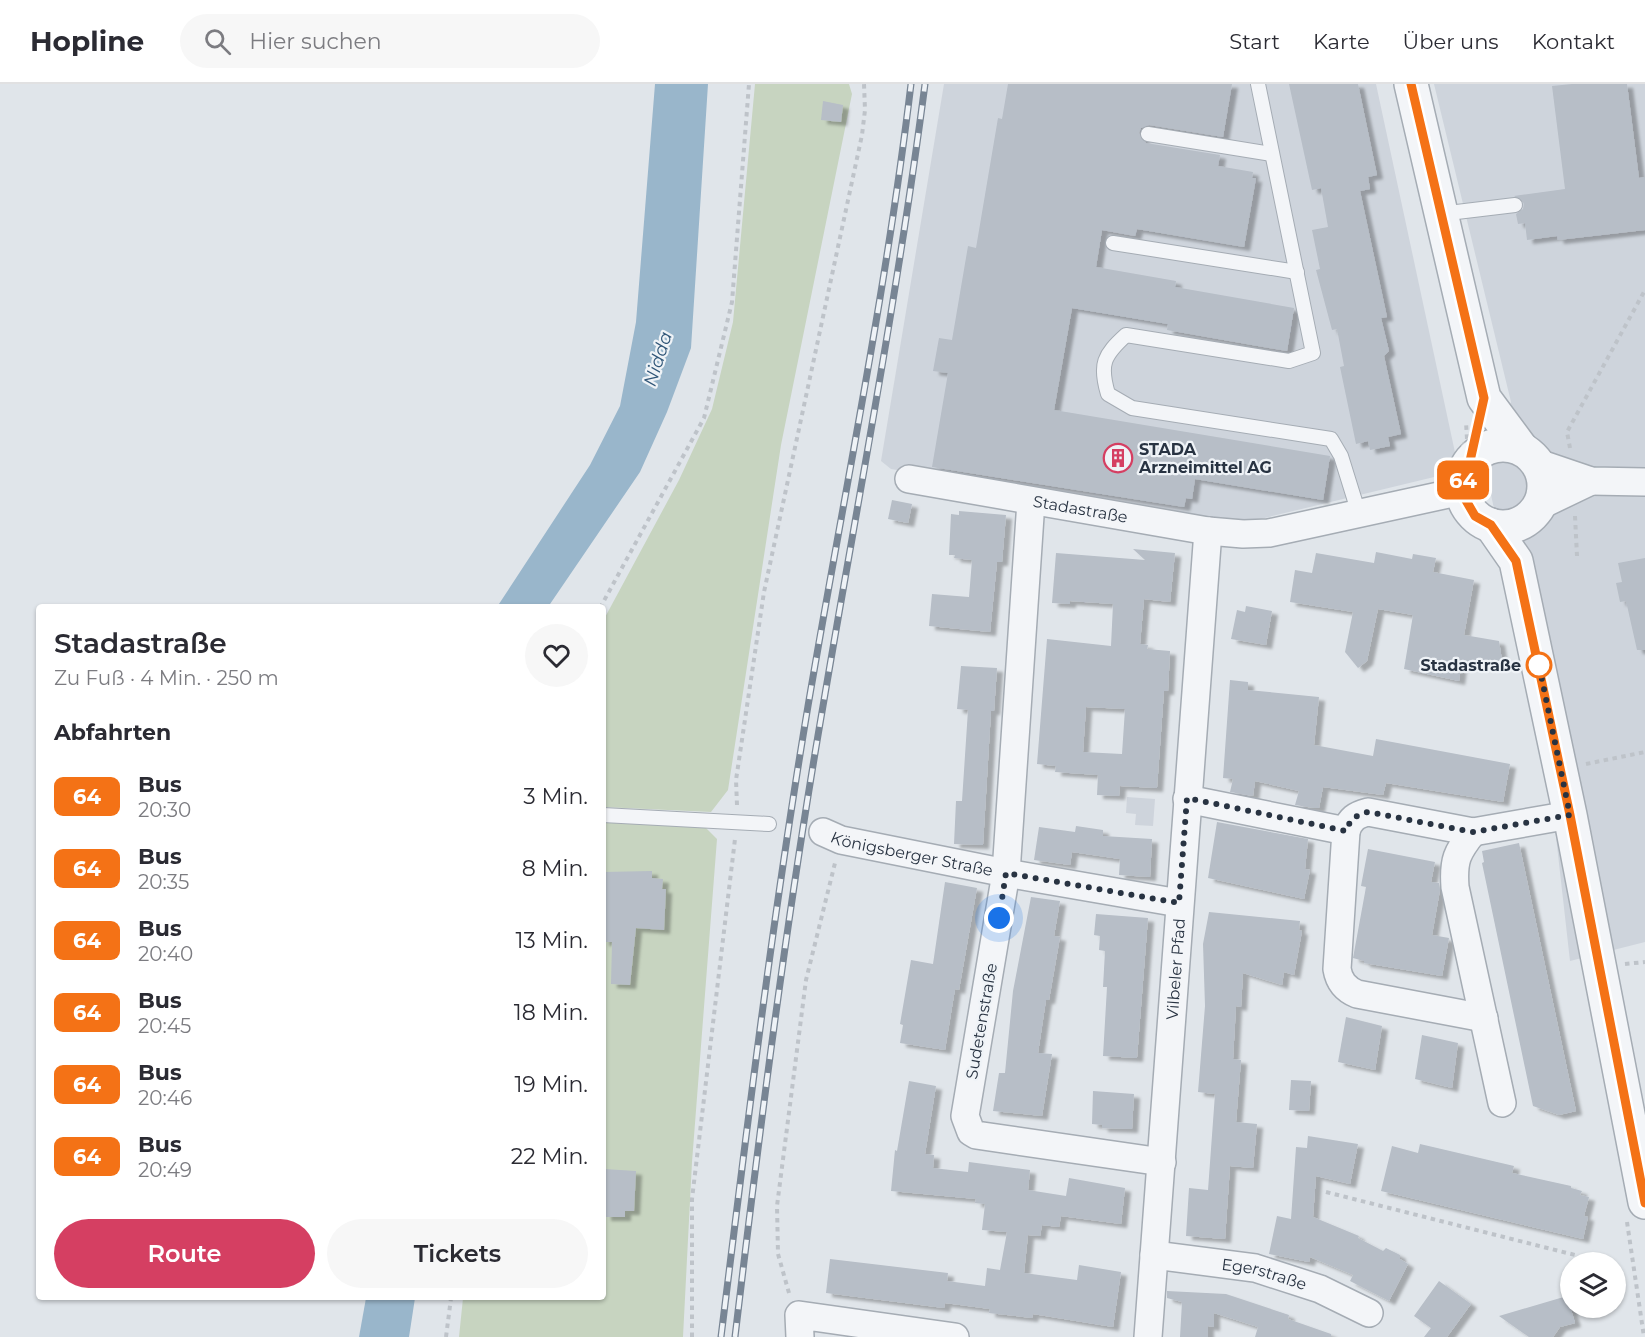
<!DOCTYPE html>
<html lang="de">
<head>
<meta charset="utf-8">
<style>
  body { margin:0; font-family:Montserrat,sans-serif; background:#f7f7f7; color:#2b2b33; height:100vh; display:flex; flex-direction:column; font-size:22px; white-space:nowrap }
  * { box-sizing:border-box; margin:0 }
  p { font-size:20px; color:#7c7c81 }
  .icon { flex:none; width:33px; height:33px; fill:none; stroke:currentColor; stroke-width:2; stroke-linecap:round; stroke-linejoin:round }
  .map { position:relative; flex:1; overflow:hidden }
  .side { position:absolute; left:36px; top:520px; width:570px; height:696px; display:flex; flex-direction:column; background:#fff; border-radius:6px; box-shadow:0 2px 4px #0004 }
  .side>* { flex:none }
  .badge { padding:0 12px; border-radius:9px; font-size:21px; line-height:39px }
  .controls { position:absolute; left:1560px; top:1168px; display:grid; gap:12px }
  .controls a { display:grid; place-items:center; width:66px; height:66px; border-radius:50%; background:#fff; box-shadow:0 2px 4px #0004; font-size:30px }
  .you { position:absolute; width:30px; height:30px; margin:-15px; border:4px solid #fff; border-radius:50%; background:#1a73e8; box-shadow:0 0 0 9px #1a73e833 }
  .map>.badge { position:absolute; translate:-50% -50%; box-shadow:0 0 0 3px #fff }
  h2 { padding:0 18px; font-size:22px; line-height:54px }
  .round { display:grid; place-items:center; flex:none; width:63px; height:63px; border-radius:32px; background:#f7f7f7 }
  .summary { display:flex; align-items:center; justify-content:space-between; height:102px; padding:0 18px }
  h1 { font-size:28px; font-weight:600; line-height:45px }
  .primary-button { display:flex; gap:12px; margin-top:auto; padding:12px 18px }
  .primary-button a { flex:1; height:69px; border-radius:36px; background:#d53f62; color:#fff; font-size:24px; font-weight:600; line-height:69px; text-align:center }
  .primary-button a+a { background:#f7f7f7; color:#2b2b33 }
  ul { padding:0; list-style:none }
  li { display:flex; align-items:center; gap:18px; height:72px; padding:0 18px }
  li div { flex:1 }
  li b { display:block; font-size:22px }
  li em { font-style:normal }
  li .badge { min-width:66px; font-weight:700; text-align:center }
  header { display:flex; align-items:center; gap:36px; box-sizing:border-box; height:84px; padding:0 30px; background:#fff; border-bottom:2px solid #e1e1e2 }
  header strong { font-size:28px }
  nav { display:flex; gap:33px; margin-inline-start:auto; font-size:21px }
  .search { width:420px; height:54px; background:#f7f7f7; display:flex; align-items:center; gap:15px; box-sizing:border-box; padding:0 21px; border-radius:33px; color:#7c7c81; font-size:22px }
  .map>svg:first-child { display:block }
  .built { fill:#ced4dc }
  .green { fill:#c7d4c0 }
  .water { fill:#99b6cb }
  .building { fill:#b7bec7; fill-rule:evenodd; filter:url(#shadow) }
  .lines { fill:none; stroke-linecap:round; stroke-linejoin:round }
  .service-casing { stroke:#a5acb4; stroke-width:16 }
  .minor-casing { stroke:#a5acb4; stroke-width:30 }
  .tertiary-casing { stroke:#a5acb4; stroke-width:36 }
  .path { stroke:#bec3c9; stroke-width:4; stroke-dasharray:4.5 4.5; stroke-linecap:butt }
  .service { stroke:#f3f5f8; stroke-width:14 }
  .minor { stroke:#f3f5f8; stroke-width:27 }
  .tertiary { stroke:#f3f5f8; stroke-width:33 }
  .rail-casing { stroke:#788594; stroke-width:7 }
  .rail { stroke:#eff3f7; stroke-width:4.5; stroke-dasharray:14; stroke-linecap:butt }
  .line-casing { stroke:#fff; stroke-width:14 }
  .line { stroke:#f47216; stroke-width:9 }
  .walk { stroke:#283342; stroke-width:6; stroke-dasharray:0 10.8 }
  .stop-dot { fill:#fff; stroke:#f47216; stroke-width:3 }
  .labels { text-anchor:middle; stroke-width:4.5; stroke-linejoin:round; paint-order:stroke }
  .poi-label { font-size:16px; font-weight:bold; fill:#283342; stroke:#eff3f7; text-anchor:start }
  .street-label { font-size:16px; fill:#283342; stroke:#eff3f7 }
  .stop-label { font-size:16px; font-weight:bold; fill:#283342; stroke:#eff3f7; text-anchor:end }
  .water-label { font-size:18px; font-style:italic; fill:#305678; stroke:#eff3f7 }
</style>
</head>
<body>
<header>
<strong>Hopline</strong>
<div class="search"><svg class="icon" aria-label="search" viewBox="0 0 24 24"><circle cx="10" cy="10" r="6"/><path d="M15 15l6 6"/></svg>Hier suchen</div>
<nav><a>Start</a><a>Karte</a><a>Über uns</a><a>Kontakt</a></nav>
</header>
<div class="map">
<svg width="1645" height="1253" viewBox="0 0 1645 1253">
  <defs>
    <filter id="shadow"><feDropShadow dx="6" dy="4" stdDeviation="1.5" flood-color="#0004"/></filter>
  </defs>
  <rect width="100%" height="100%" fill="#e0e5ea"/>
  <g class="built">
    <polygon points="944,0 1376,0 1459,387 1256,436 1175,432 891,385 881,377"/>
    <polygon points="1434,0 1645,0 1645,858 1570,877 1548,682 1485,382 1511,318"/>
    <polygon points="1127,713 1155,715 1153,742 1135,741 1136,730 1126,729"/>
  </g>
  <g class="green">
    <polygon points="755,0 849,0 852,10 781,361 728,706 711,728 603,723 603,537 679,396 712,325 733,238"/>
    <polygon points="603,737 705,743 717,755 692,1078 683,1253 459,1253 463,1214 603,1214"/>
  </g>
  <g class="water">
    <polygon points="655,0 708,0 691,264 667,328 640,388 548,523 497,523 590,381 620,322 636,238"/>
    <polygon points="366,1214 415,1214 409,1253 359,1253"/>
  </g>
  <g class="building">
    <polygon points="1008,0 1232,0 1223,53 1149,41 1141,44 1139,49 1146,59 1220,71 1218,82 1253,88 1252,94 1256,94 1244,163 1137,145 1135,152 1102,146 1096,183 1176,197 1175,203 1294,224 1287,267 1167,246 1168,240 1072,224 1054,326 1330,372 1323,416 1195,395 1192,415 1186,414 1184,423 932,383 948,289 933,287 939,254 952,256 968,162 976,164 998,34 1002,35"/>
    <polygon points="1289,0 1358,0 1377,91 1368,93 1370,105 1360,107 1387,233 1381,234 1389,267 1384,272 1401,350 1388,353 1390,362 1370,366 1368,357 1356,360 1340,283 1344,282 1337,245 1332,246 1316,186 1320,185 1312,146 1328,143 1321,104 1312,106"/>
    <polygon points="1572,0 1627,0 1639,94 1645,93 1645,146 1558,156 1557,152 1527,156 1525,139 1518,140 1516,130 1523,125 1524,119 1514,112 1565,105 1552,2"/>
    <polygon points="823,17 843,21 841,38 821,36"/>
    <polygon points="892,416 912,420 908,439 888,435"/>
    <polygon points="959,427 1006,431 1002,478 997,478 990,548 929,542 932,510 969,513 972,476 954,474 955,471 949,471 951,430 959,431"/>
    <path d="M1133,465L1175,469L1170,518L1144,515L1140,560L1148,561L1147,565L1170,567L1168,607H1164L1157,704L1120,702L1119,712L1097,711L1098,691L1055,688L1056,682L1037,680L1047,555L1111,562L1113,520L1070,517V520L1052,519L1056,469L1145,476ZM1086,623L1125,625L1122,670L1083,668Z"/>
    <polygon points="1376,468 1412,475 1413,470 1436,474 1433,488 1474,496 1464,551 1499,557 1503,583 1462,576 1459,597 1404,585 1413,531 1378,525 1367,577 1358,584 1345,568 1353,528 1290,518 1295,486 1312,489 1316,469 1374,479"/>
    <polygon points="1645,474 1645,566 1637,566 1626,517 1620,518 1616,499 1622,498 1618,479"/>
    <polygon points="1246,522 1272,527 1266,561 1231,555 1237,526 1245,528"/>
    <polygon points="961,582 997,584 994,627 991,627 983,761 954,760 956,717 962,717 968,626 957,625"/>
    <polygon points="1230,596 1248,598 1248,606 1319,613 1314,661 1373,672 1376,655 1510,680 1503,718 1386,699 1383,711 1323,703 1319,724 1314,724 1295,721 1299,707 1255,697 1253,712 1230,708 1233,695 1223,694"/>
    <polygon points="1217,738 1308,755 1305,785 1310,786 1304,815 1208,794"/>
    <polygon points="1076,742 1103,746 1103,752 1152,755 1150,793 1119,791 1120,775 1072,768 1070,781 1034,776 1039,743 1075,748"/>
    <polygon points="1519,759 1576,1027 1559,1031 1533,1022 1482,779 1484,778 1482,767"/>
    <polygon points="1368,765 1435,778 1431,798 1439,799 1440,806 1432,851 1449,854 1442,892 1364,879 1364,877 1353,874 1366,803 1361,802"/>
    <polygon points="652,787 652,794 663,795 662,805 666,805 664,846 636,844 630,901 611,900 612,858 603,858 603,788"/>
    <polygon points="945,798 977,804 959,906 955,905 945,966 900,959 903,941 900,940 911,876 933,880"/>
    <polygon points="1031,813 1060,817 1054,852 1060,853 1049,916 1046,916 1038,969 1052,970 1042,1032 993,1027 999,989 1005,989 1013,907"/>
    <polygon points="1209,828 1300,837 1299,846 1302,847 1294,891 1284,888 1282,901 1243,889 1241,923 1236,922 1233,975 1241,976 1236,1038 1257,1040 1253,1084 1230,1082 1225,1155 1186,1152 1189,1104 1208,1106 1215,1010 1198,1008 1205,922 1203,860"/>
    <polygon points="1096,830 1148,834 1137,974 1103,972 1107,903 1103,903 1105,867 1099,866 1100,852 1094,851"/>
    <polygon points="1346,933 1382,942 1375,986 1338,978"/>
    <polygon points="1422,951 1458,959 1452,1004 1415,995"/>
    <polygon points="1291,996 1311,997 1309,1027 1289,1026"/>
    <polygon points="909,997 936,1002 925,1070 934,1071 933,1084 968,1088 969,1078 1030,1086 1028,1106 1066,1112 1069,1094 1125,1104 1121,1140 1061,1132 1059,1143 1042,1141 1040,1152 1028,1151 1024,1189 1077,1196 1079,1181 1121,1188 1113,1243 1033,1230 1032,1234 989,1229 990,1225 945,1219 944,1224 826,1209 830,1175 948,1189 947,1197 985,1202 987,1184 1000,1186 1007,1148 982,1146 985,1120 975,1119 976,1115 891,1107 895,1066 897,1067"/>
    <polygon points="1093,1007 1134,1010 1132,1045 1102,1044 1102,1041 1092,1040"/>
    <polygon points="1308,1052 1358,1060 1350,1100 1316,1092 1313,1133 1359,1152 1358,1154 1383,1167 1386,1164 1400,1171 1400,1175 1408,1180 1389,1217 1350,1197 1353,1191 1310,1173 1309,1178 1269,1170 1277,1132 1291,1135 1296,1063 1307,1064"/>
    <polygon points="1420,1060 1514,1082 1512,1089 1571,1102 1571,1104 1582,1107 1580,1111 1589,1113 1584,1132 1588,1133 1583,1155 1381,1107 1392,1062 1418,1069"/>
    <polygon points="604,1085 636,1087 634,1127 625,1127 625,1133 605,1133"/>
    <polygon points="1439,1197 1471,1220 1447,1253 1424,1253 1431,1244 1414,1232"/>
    <polygon points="1167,1207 1226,1210 1289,1231 1288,1235 1331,1250 1331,1253 1255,1253 1258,1243 1214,1229 1214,1243 1208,1242 1208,1253 1180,1253 1182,1218 1167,1214"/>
    <polygon points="1567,1212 1575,1239 1560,1243 1553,1253 1529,1253 1499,1232"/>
  </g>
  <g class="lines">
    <g class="service-casing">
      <g id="service">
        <path d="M1258,0L1313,269L1289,277L1126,251C1104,271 1099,280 1108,310L1132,324L1331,355L1341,372L1359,430"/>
        <polyline points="1148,50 1272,70"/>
        <polyline points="1440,130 1515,121"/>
        <polyline points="1113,159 1297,188"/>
        <polyline points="603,731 769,740"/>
      </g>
    </g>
    <g class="minor-casing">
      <g id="minor">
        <polyline points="1538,379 1591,397 1645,398"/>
        <path id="s1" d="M909,395L1208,447L1243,450L1269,449L1462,407"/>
        <polyline points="1031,417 1006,789 965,1032 971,1048 976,1051 1162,1078"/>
        <polyline points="1539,422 1591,397"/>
        <path d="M1187,715L1346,747C1350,735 1356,731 1368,728L1473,748L1570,731"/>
        <path d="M1346,747L1337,885C1339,897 1345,905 1357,910L1484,934"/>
        <path id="s2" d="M823,748L841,756L1006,789L1179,819"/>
        <path d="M1473,748C1457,768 1453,776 1455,803L1502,1019"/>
        <path id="s3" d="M1154,1171L1255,1184L1320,1205L1369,1229"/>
        <polyline points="800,1253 799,1231 955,1253"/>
        <path id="s4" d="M1148,1253L1208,447"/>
      </g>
    </g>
    <g class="tertiary-casing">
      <g id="tertiary">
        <polyline points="1411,0 1484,314 1521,364"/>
        <circle cx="1503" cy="402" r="41"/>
        <polyline points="1491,441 1516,477 1570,731 1645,1118"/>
      </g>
    </g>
    <g class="path">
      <polyline points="1570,364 1567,348 1645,206"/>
      <polyline points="1449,386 1467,355 1466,338"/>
      <polyline points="1575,432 1577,472"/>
      <polyline points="600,524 704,334 732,218 749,0"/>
      <polyline points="1586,680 1645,668"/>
      <polyline points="737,721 736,696 764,508 862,51 865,26 864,0"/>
      <polyline points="1625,880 1645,878"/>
      <polyline points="1326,1108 1575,1171"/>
      <polyline points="1627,1138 1644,1253"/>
      <polyline points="789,1209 778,1170 777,1122 806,896 835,779"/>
      <polyline points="446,1253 451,1214"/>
      <polyline points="692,1253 692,1115 735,755"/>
    </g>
    <use href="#service" class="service"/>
    <use href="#minor" class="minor"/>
    <use href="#tertiary" class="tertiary"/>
    <g class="rail-casing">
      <g id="rail">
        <path d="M721,1253C747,1042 773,831 808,622C843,415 886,209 911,0"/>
        <path d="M735,1253C760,1042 787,831 823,622C858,415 898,209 925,0"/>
      </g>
    </g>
    <use href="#rail" class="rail"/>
  </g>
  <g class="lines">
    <g class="line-casing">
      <polyline id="line" points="1411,0 1484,314 1470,377 1462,398 1464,413 1475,432 1491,441 1516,477 1570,731 1645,1119"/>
    </g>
    <use href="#line" class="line"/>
    <path class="walk" d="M999,834L1006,789L1179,819L1187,714L1346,747C1350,735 1356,731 1368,728L1473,748L1570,731L1539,581"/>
  </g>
  <defs>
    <g id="building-ring" transform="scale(1.5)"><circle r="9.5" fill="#eff3f7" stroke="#d53f62" stroke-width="1.5"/><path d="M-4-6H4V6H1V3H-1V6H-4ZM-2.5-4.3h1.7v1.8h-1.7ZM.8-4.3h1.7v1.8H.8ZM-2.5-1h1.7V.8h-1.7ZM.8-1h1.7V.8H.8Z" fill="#d53f62"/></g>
  </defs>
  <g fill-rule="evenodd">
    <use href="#building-ring" x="1118" y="374"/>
  </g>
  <circle class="stop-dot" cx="1539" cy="581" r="12"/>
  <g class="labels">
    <g class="poi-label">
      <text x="1139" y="371">STADA<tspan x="1139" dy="18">Arzneimittel AG</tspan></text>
    </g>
    <g class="street-label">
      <text dy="6" stroke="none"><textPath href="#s1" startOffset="174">Stadastraße</textPath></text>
      <text dy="6" stroke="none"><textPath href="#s2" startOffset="92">Königsberger Straße</textPath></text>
      <text dy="6" stroke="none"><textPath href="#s4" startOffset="369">Vilbeler Pfad</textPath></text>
      <text transform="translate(981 937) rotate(-80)" y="6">Sudetenstraße</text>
      <text dy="6" stroke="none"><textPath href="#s3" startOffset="112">Egerstraße</textPath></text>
    </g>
    <g class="stop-label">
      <text x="1521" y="587">Stadastraße</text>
    </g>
    <g class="water-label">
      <text transform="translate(658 275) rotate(-72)" y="6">Nidda</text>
    </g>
  </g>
</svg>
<div class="controls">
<a><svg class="icon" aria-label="layers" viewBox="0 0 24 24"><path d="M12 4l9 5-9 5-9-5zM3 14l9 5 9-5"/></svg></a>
</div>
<div class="you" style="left:999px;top:834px"></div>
<b class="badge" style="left:1463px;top:396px;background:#f47216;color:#fff">64</b>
<section class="side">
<div class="summary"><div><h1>Stadastraße</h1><p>Zu Fuß · 4 Min. · 250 m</p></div><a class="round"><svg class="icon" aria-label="heart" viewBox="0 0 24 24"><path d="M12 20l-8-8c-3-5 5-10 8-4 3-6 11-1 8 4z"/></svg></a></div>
<h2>Abfahrten</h2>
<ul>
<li><span class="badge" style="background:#f47216;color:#fff">64</span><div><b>Bus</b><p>20:30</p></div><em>3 Min.</em></li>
<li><span class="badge" style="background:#f47216;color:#fff">64</span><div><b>Bus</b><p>20:35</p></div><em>8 Min.</em></li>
<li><span class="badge" style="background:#f47216;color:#fff">64</span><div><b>Bus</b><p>20:40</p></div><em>13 Min.</em></li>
<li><span class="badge" style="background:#f47216;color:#fff">64</span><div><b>Bus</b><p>20:45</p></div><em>18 Min.</em></li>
<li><span class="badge" style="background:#f47216;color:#fff">64</span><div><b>Bus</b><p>20:46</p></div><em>19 Min.</em></li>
<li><span class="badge" style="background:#f47216;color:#fff">64</span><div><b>Bus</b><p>20:49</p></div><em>22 Min.</em></li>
</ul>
<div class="primary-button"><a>Route</a><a>Tickets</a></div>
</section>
</div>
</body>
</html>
